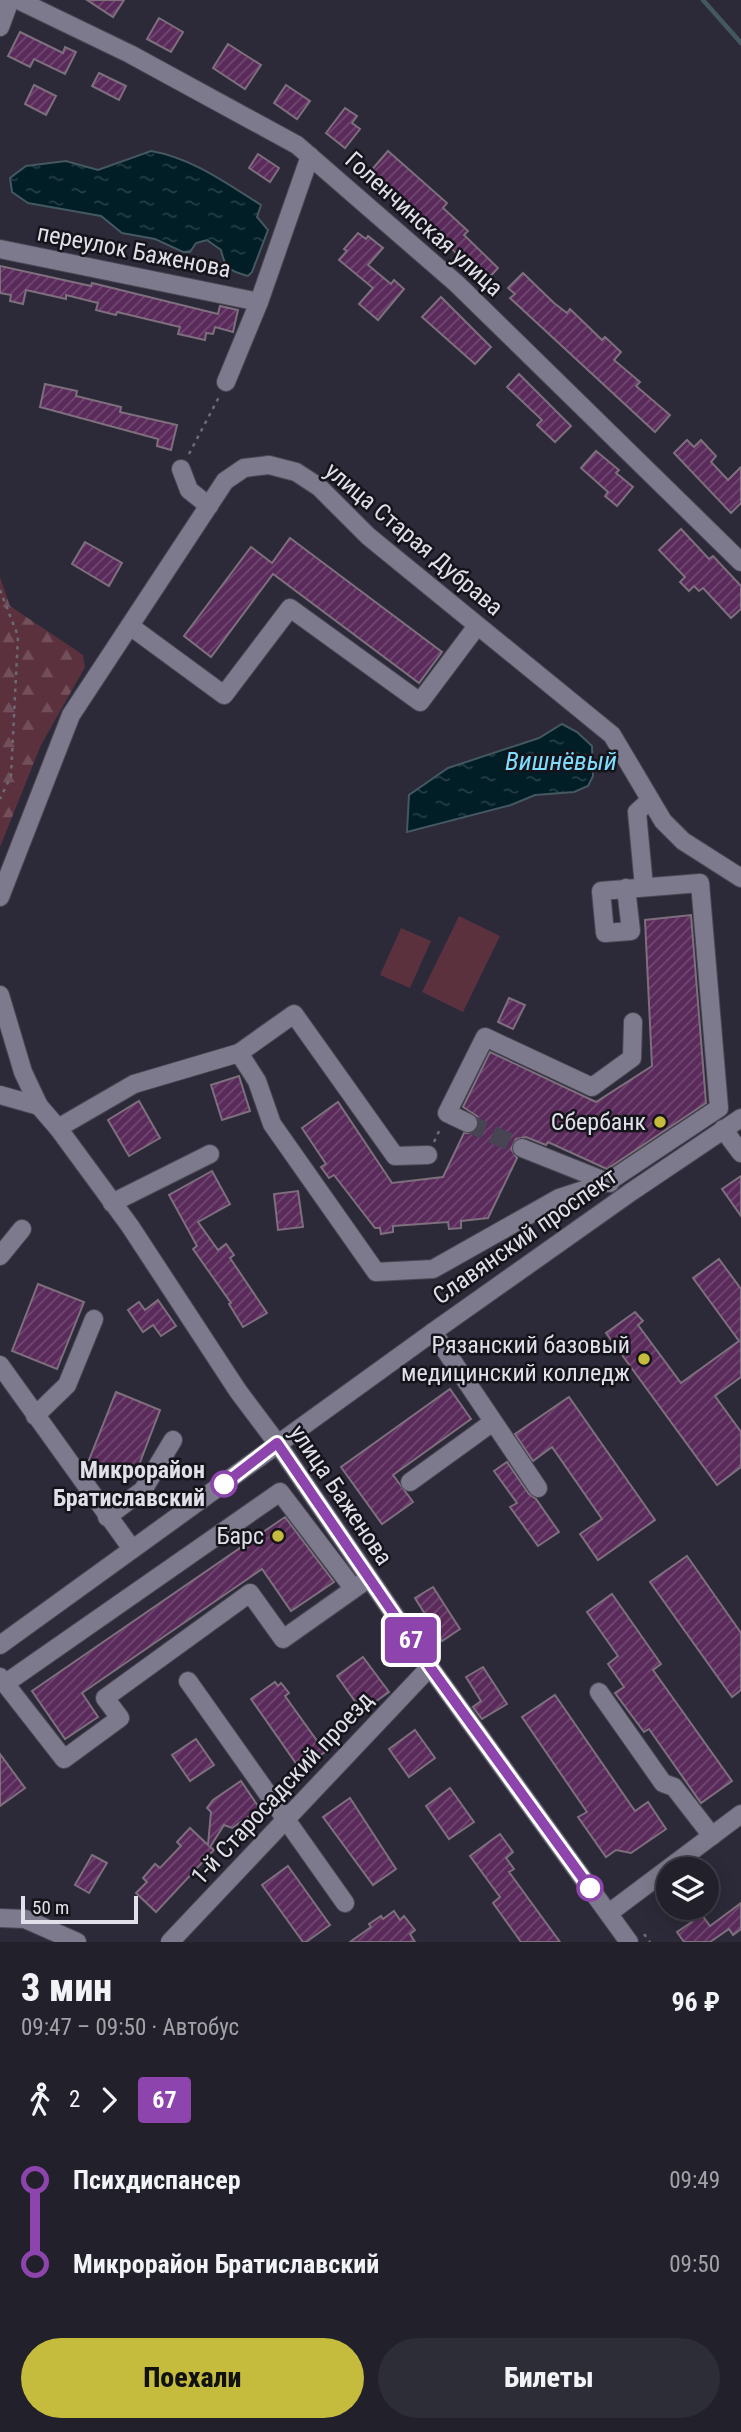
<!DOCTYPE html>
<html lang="ru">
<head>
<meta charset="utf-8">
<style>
  body { margin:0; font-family:"Roboto Condensed",sans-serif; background:#2d2d37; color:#f1f3f6; height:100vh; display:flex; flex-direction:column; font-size:26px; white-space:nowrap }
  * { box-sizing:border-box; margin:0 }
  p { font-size:23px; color:#a2a3a9 }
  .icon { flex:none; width:38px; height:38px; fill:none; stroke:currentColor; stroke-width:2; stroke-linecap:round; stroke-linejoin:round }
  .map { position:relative; height:1942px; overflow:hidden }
  .sheet { display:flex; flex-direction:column; background:#21202b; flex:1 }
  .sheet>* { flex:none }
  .badge { padding:0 14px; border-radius:5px; font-size:24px; line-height:46px }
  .fabs { position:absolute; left:656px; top:1857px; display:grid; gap:14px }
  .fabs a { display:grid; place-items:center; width:63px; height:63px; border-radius:50%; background:#21202b; box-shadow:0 4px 18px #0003,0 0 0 2px #3e3e47; font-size:35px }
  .scale { position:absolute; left:21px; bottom:18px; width:117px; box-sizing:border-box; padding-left:7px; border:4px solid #e1e0ea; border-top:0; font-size:19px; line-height:24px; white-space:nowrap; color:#e1e0ea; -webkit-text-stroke:5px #15141b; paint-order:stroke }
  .map>.badge { position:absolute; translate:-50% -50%; box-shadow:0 0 0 4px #fff }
  .legs { display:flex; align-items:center; gap:10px; height:77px; padding:0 21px; font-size:23px }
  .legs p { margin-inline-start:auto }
  .headline { display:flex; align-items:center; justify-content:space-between; height:119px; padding:0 21px }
  h1 { font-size:38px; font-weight:800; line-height:52px }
  .primary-button { display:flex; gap:14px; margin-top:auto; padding:14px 21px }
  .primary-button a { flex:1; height:80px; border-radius:42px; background:#c5bc3d; color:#111; font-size:28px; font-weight:800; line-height:80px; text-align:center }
  .primary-button a+a { background:#2d2d37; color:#f1f3f6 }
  ul { padding:0 21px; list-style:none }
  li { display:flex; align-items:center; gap:24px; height:84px; font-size:26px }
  li i { display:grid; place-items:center; width:10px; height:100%; margin:0 9px; background:currentColor }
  li i::after { content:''; width:18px; height:18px; margin:-9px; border:5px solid; border-radius:50%; background:#21202b }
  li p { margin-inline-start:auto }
  li:first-child i { background:linear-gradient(#0000 50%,currentColor 0) }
  li:last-child i { background:linear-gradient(currentColor 50%,#0000 0) }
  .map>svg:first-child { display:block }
  .green { fill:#5c313e }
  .forest { fill:url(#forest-firs) }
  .water { fill:url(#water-ripples); stroke:#445861; stroke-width:2 }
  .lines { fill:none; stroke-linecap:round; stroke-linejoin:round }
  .stream { stroke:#445861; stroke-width:4.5 }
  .building { fill:url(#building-hatch); stroke:#7e6f7d; stroke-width:2 }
  .minor-tunnel { stroke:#474554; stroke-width:18; stroke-dasharray:18 9; stroke-linecap:butt }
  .minor-casing { stroke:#4a4855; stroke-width:20 }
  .path { stroke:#6c6a77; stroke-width:2.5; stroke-dasharray:3.5 5; stroke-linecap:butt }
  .minor { stroke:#7c7a8c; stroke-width:18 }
  .line-1-casing { stroke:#fff; stroke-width:16 }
  .line-1 { stroke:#8e44ad; stroke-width:10 }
  .poi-dot { fill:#c5bc3d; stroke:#15141b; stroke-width:2.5 }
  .stop-1-dot { fill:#fff; stroke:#8e44ad; stroke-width:3.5 }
  .labels { text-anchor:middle; stroke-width:5; stroke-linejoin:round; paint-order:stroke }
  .street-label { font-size:24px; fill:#e1e0ea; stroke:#15141b }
  .poi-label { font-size:24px; fill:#e1e0ea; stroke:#15141b; text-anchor:end }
  .stop-label { font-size:24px; font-weight:bold; fill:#e1e0ea; stroke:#15141b; text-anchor:end }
  .water-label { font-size:26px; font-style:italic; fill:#7eddfe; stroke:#15141b }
</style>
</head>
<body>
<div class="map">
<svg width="741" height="1942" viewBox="0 0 741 1942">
  <defs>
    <pattern id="forest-firs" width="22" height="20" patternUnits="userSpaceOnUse" patternTransform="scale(1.75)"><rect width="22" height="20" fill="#5c313e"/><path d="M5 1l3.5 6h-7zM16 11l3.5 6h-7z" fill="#734f5a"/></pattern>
    <pattern id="water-ripples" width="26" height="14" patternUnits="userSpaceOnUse" patternTransform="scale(1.75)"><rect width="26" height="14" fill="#011d26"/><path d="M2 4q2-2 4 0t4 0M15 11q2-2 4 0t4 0" fill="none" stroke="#263e46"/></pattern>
    <pattern id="building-hatch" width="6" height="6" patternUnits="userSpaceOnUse" patternTransform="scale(1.75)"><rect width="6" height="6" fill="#592a5a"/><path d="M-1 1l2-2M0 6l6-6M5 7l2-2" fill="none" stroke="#714972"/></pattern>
  </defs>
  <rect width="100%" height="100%" fill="#2c2a39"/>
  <g class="green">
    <polygon points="459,916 500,936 463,1012 422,992"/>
    <polygon points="401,928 431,941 410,988 380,975"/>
  </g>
  <polygon class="forest" points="0,577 10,606 83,655 85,667 41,745 0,847"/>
  <g class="water">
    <path d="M151,151C192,158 226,183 261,205L257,217L268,230L252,272L248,276C230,271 225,269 221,250L207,240L196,243L190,252H183L155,239L122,233L101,216L28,203L12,192L10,178L26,166L66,161L98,170Z"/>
    <polygon points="562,724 577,732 592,746 593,776 588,786 574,792 535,795 511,805 407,832 409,795 448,768 539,738"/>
  </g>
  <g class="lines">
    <polyline class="stream" points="703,0 741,43"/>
  </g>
  <g class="building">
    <polygon points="87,0 124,0 113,17"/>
    <polygon points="159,18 183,32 171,52 147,39"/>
    <polygon points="20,32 63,53 65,47 76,52 65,74 34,59 30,67 8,56"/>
    <polygon points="228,44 261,65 245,89 213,68"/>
    <polygon points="99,73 126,86 119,100 92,86"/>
    <polygon points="34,85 56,96 46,115 25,104"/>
    <polygon points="286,85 310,101 297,119 274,103"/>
    <polygon points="345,108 357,116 352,123 360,129 345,148 326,133"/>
    <polygon points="388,151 447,203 443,208 468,231 464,235 498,268 485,282 434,231 436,229 369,173"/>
    <polygon points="258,154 279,168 270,182 249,168"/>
    <polygon points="358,233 366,239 368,236 383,248 368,265 391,284 394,280 404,289 378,320 359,304 373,288 339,260 347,251 344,249"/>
    <polygon points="0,266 91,286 92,283 218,314 220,306 238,310 233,332 215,327 213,334 206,333 205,340 178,334 180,327 117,312 116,315 96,310 98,303 66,295 66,299 26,290 23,304 10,301 11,295 0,293"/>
    <polygon points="523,273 554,303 567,313 570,309 602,340 605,337 621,352 614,360 640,382 636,386 670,415 655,432 510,298 515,294 508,288"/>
    <polygon points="441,297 491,347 475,364 422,317"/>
    <polygon points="519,374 571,426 555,442 537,425 542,420 507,387"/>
    <polygon points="45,384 77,391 76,396 121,407 120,412 177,425 171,450 157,446 158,439 40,407"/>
    <polygon points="687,440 694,447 701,440 716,456 711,462 728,480 741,467 741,503 731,513 674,453"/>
    <polygon points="596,451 619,470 616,473 633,487 617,506 605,496 608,492 581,468"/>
    <polygon points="681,529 709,559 713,556 741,586 741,609 731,618 703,588 699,591 694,586 689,591 680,582 685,577 659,550"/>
    <polygon points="290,538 442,652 419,683 273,574 211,657 184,636 251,547 272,563"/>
    <polygon points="85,542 122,563 109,586 72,564"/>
    <polygon points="691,915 706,1103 607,1169 548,1142 546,1145 526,1137 516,1139 511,1149 517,1158 488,1218 461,1221 461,1228 449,1229 448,1222 393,1226 393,1232 381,1234 380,1228 375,1228 334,1175 329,1178 321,1167 326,1164 302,1128 338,1102 392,1183 443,1177 464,1133 474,1133 478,1127 477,1116 463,1107 490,1052 596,1102 652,1066 645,920"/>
    <polygon points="509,998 525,1005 513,1029 498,1022"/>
    <polygon points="239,1076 250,1111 222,1120 211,1085"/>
    <polygon points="139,1101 160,1138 129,1156 108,1120"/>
    <polygon points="212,1171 230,1204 198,1222 218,1250 226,1244 234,1255 230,1258 267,1313 243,1327 229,1304 231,1303 193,1249 197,1246 169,1195"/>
    <polygon points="741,1176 741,1216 722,1189"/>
    <polygon points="298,1191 303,1227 278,1230 274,1194"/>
    <polygon points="719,1259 741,1289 741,1377 715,1396 741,1432 741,1467 717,1485 606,1333 635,1312 643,1321 638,1325 681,1383 739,1341 693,1278"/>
    <polygon points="38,1284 84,1302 57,1369 12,1351"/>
    <polygon points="158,1300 176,1326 161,1336 153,1325 143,1332 128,1310 139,1302 145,1310"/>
    <polygon points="450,1389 471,1419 393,1475 413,1502 382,1524 341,1467"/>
    <polygon points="116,1392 160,1410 134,1478 89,1460"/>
    <polygon points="569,1397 655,1520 598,1560 580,1534 602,1519 552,1447 533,1461 515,1434"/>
    <polygon points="507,1462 529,1494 536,1499 559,1532 538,1546 510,1507 517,1503 494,1471"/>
    <polygon points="285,1517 334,1582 291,1611 262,1569 82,1693 98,1717 65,1739 32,1691"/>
    <polygon points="687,1556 741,1633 741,1690 732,1697 650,1582"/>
    <polygon points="433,1587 460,1629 442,1641 415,1598"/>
    <polygon points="612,1594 661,1664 653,1670 732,1781 701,1803 649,1729 644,1732 615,1693 624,1687 608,1664 618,1656 587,1612"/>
    <polygon points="363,1657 389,1692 362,1711 337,1676"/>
    <polygon points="483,1667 507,1704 482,1719 473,1707 481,1701 466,1677"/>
    <polygon points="275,1682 278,1686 281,1683 289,1693 285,1696 325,1752 300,1769 251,1699"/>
    <polygon points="555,1695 635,1811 648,1802 666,1829 631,1853 616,1850 606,1857 578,1817 587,1812 522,1717"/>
    <polygon points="415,1730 435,1758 409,1777 389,1749"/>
    <polygon points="196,1739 214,1765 190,1781 172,1755"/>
    <polygon points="0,1754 25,1788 0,1806"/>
    <polygon points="241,1781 260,1809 232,1828 224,1825 210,1847 214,1850 156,1912 136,1893 147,1882 143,1878 155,1864 160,1868 181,1846 177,1842 190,1828 208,1845 211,1812 207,1808 213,1800"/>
    <polygon points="450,1788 474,1822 449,1839 426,1806"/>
    <polygon points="350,1798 396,1869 373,1885 323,1817"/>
    <polygon points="500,1834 513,1852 506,1858 514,1869 509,1872 560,1942 521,1942 493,1903 500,1897 470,1856"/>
    <polygon points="92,1855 107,1863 89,1893 75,1885"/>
    <polygon points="288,1866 330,1925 306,1942 303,1942 262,1885"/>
    <polygon points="741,1903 741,1929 733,1935 729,1929 710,1942 684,1942 677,1932 702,1915 710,1926"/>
    <polygon points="394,1911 400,1920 404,1916 415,1930 410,1934 415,1942 350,1942 371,1927 369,1924 381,1916 383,1919"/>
  </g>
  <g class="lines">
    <polyline class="minor-tunnel" points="468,1123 522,1148"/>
    <g class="minor-casing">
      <g id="minor">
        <polyline points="18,0 130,54 297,145 457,284 741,562"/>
        <polyline points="0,27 10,0"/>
        <polyline points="0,249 259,302"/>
        <polyline points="226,382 259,302 310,156"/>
        <polyline points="181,469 189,490 209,506"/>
        <polyline points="130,626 224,695 290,608 420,702 477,626"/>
        <polyline points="644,887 637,812 650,800"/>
        <polyline points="0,897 71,715 225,481 244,468 269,465 296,472 319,487 368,536 612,735 663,821 683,841 741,878"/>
        <polyline points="0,995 23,1072 39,1106"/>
        <polyline points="0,1095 39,1106 58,1128 130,1226 238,1391 277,1443 430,1667 629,1942"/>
        <polyline points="468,1123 447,1113 485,1037 592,1087 632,1058 633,1022"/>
        <polyline points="58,1128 134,1084 239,1053"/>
        <polyline points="723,1129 741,1153"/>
        <polyline points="522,1148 610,1183"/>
        <polyline points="428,1155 395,1156 294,1014 239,1053 257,1081 272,1124 376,1272 433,1269 559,1198 608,1182 719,1108 700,883 601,891 605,933 631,931 626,888"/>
        <polyline points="112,1203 210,1154"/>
        <polyline points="0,1256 22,1229"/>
        <polyline points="433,1332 538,1488"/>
        <polyline points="0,1365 132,1549"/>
        <polyline points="35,1416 67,1385 94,1319"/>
        <polyline points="410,1482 493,1422"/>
        <polyline points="107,1517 143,1490 173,1440"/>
        <polyline points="0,1645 433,1332 631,1192 741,1118"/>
        <polyline points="0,1677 64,1759 120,1718 105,1698 250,1593 283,1639 368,1579"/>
        <polyline points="188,1681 345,1903"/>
        <polyline points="6,1683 280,1492 353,1588"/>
        <polyline points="599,1692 663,1783 674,1787 712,1836"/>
        <polyline points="609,1913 741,1814"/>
        <polyline points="0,1918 25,1919 77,1942"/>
        <polyline points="170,1942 430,1667"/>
      </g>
    </g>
    <g class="path">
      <polyline points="189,454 220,395"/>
      <polyline points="0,590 18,636 11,776 0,799"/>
      <polyline points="434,1142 440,1129"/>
      <polyline points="644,1934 650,1942"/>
    </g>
    <use href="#minor" class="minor"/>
  </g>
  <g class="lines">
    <g class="line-1-casing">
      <polyline id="line-1" points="224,1484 277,1443 430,1667 590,1888"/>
    </g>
    <use href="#line-1" class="line-1"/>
  </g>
  <g class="poi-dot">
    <circle cx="660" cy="1122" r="7"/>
    <circle cx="644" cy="1359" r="7"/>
    <circle cx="278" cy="1536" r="7"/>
  </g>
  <g class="stop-1-dot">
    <circle cx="224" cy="1484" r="12"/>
    <circle cx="590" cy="1888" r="12"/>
  </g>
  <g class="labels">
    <g class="street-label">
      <text transform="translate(424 224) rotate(42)" y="8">Голенчинская улица</text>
      <text transform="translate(134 251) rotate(11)" y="8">переулок Баженова</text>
      <text transform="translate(414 539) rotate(40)" y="8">улица Старая Дубрава</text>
      <text transform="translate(525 1236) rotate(-35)" y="8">Славянский проспект</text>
      <text transform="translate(341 1495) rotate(56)" y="8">улица Баженова</text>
      <text transform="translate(282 1788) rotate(-47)" y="8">1-й Старосадский проезд</text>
    </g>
    <g class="poi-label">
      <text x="646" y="1130">Сбербанк</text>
      <text x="630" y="1353">Рязанский базовый<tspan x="630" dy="28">медицинский колледж</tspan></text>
      <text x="264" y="1544">Барс</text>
    </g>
    <g class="stop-label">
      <text x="205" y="1478">Микрорайон<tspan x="205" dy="28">Братиславский</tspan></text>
    </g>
    <g class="water-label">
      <text x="561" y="770">Вишнёвый</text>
    </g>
  </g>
</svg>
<div class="fabs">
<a><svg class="icon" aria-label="layers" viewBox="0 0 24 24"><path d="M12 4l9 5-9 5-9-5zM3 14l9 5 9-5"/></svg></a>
</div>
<div class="scale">50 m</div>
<b class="badge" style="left:411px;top:1640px;background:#8e44ad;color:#fff">67</b>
</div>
<section class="sheet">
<div class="headline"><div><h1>3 мин</h1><p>09:47 – 09:50 · Автобус</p></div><b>96 ₽</b></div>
<div class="legs"><svg class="icon" aria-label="walk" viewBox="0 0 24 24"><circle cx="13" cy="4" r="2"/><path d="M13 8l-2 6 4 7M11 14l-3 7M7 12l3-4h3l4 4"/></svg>2<svg class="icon" aria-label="forward" viewBox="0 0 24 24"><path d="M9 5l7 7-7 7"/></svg><b class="badge" style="background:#8e44ad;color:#fff">67</b></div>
<ul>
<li><i style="color:#8e44ad"></i><b>Психдиспансер</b><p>09:49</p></li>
<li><i style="color:#8e44ad"></i><b>Микрорайон Братиславский</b><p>09:50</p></li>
</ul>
<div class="primary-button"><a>Поехали</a><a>Билеты</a></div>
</section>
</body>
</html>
